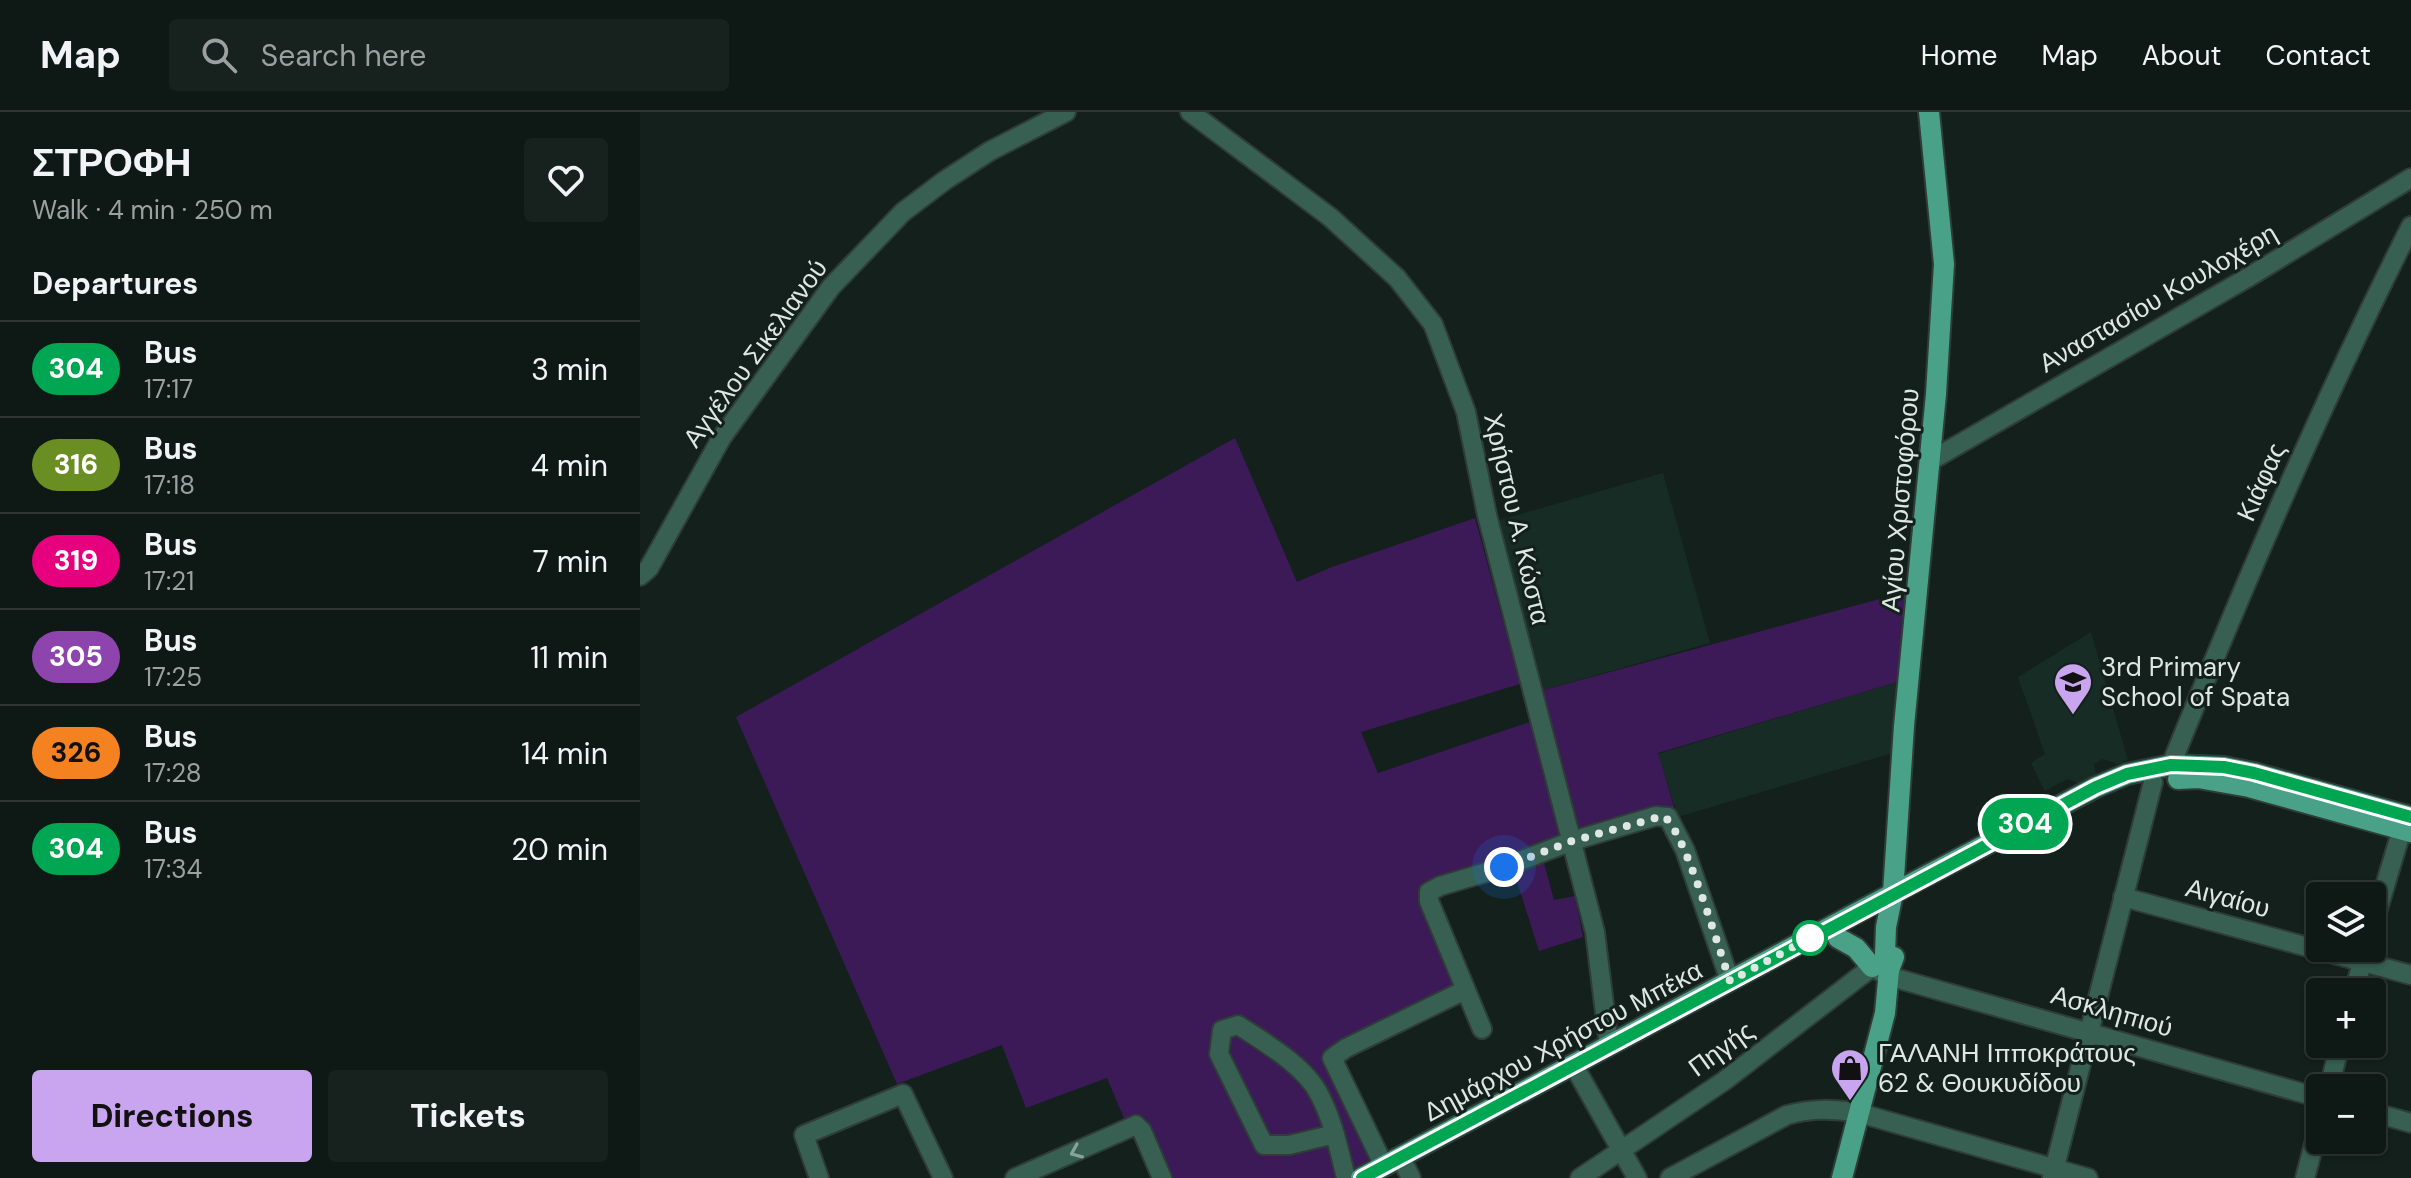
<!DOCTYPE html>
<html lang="en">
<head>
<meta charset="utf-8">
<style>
  body { margin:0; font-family:"DM Sans",sans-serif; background:#17211d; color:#f1f3f6; height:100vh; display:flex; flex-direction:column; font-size:30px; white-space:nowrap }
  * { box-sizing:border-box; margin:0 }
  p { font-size:26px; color:#9ba0a0 }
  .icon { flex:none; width:44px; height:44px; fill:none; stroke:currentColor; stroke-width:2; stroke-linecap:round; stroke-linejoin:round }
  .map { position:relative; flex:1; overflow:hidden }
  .details { display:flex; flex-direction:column; background:#0e1814; width:640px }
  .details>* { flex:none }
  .badge { padding:0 16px; border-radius:26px; font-size:28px; line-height:52px }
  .buttons { position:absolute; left:1666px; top:770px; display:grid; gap:16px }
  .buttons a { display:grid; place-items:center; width:80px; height:80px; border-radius:8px; background:#0e1814; box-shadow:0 2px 6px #0004,0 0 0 2px #2e3734; font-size:40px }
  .you { position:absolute; width:40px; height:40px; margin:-20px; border:6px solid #fff; border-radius:50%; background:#1a73e8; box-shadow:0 0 0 12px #1a73e833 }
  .map>.badge { position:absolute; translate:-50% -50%; box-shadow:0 0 0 4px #fff }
  h2 { padding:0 32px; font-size:30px; line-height:72px }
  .round { display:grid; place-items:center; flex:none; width:84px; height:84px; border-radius:8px; background:#17211d }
  .overview { display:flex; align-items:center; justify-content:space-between; height:136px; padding:0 32px }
  h1 { font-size:38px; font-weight:800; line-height:60px }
  .button { display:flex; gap:16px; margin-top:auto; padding:16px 32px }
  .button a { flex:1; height:92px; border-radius:8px; background:#c8a5ee; color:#111; font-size:32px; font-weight:800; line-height:92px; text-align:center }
  .button a+a { background:#17211d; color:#f1f3f6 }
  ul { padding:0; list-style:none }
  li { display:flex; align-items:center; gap:24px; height:96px; padding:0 32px; border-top:2px solid #2e3734 }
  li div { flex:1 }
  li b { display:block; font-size:30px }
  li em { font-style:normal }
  li .badge { min-width:88px; font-weight:700; text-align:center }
  header { display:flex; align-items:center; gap:48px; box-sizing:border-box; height:112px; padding:0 40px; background:#0e1814; border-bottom:2px solid #2e3734 }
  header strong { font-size:38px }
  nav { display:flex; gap:44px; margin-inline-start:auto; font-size:28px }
  .search { width:560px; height:72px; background:#17211d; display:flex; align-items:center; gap:20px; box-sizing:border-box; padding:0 28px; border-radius:8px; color:#9ba0a0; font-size:30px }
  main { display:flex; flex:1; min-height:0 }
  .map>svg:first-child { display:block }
  .built { fill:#172c25 }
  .green { fill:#3c1a57 }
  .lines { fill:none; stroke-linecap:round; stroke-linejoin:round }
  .minor-casing { stroke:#2f3c37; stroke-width:22 }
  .major-casing { stroke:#2f3c37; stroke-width:24 }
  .minor { stroke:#375f52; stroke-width:18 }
  .major { stroke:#49a187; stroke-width:20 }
  .oneway { stroke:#8aa39a }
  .line-casing { stroke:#fff; stroke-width:18 }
  .line { stroke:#00a651; stroke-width:12 }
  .walk { stroke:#dee7e3; stroke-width:8; stroke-dasharray:0 14.4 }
  .stop-dot { fill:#fff; stroke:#00a651; stroke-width:4 }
  .labels { text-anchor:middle; stroke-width:6; stroke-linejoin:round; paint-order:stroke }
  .street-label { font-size:26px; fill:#dee7e3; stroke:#13201b }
  .poi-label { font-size:26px; fill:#dee7e3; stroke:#13201b; text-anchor:start }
</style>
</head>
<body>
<header>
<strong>Map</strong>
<div class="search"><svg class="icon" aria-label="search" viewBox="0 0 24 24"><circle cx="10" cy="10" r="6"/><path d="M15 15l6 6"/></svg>Search here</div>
<nav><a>Home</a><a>Map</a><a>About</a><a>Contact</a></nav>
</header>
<main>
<section class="details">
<div class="overview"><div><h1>ΣΤΡΟΦΗ</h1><p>Walk · 4 min · 250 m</p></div><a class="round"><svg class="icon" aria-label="heart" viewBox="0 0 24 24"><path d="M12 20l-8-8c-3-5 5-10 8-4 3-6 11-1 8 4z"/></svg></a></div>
<h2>Departures</h2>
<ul>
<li><span class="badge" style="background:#00a651;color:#fff">304</span><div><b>Bus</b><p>17:17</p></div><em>3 min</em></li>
<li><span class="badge" style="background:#6b8e23;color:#fff">316</span><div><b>Bus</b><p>17:18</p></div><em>4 min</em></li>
<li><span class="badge" style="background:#e6007e;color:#fff">319</span><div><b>Bus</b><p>17:21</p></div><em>7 min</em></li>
<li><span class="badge" style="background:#8e44ad;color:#fff">305</span><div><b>Bus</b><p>17:25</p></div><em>11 min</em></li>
<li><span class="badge" style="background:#f58220;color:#111">326</span><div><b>Bus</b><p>17:28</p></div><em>14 min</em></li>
<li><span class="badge" style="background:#00a651;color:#fff">304</span><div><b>Bus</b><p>17:34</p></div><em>20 min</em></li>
</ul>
<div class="button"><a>Directions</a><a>Tickets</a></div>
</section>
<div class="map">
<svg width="1771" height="1066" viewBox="0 0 1771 1066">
  <rect width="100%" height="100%" fill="#13201b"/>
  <g class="built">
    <polygon points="1023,361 1070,531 900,579 853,410"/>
    <polygon points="1451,520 1488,648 1478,652 1463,647 1454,652 1457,667 1442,673 1428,667 1405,679 1391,651 1405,642 1378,565"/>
    <polygon points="1264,568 1256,640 1038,705 1018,642"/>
  </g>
  <polygon class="green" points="595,326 657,470 692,455 835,406 880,572 721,620 738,661 905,605 900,579 1273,478 1264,568 1018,641 1037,705 903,747 914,788 935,784 943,825 899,839 873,757 779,780 821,871 684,944 735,1048 700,1066 526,1066 486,1011 467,966 386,996 362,933 257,972 96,605"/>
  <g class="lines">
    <g class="minor-casing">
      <g id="minor">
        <polyline points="550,0 690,105 757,166 793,212 826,300 847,403 955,820 969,933"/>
        <polyline points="1290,349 1607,166 1771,66"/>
        <polyline points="0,464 9,456 82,325 191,175 263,100 304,69 350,39 426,0"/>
        <path d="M1531,653C1605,470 1682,290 1771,114"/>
        <polyline points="1483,785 1771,863"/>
        <polyline points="1732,817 1762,717"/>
        <polyline points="1714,880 1726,836"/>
        <polyline points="842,917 789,789 789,780 800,774 864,755 932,729 1016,704 1028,705 1045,738 1090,869"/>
        <polyline points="933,952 997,1066"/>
        <polyline points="1689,976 1700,932"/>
        <polyline points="1732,1000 1771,1011"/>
        <path d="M695,1022L649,1033H624L579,942L582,918L598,913C624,930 665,954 679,982C693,1008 699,1038 706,1066"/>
        <polyline points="744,1054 692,946 706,936 825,878"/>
        <polyline points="766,1056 771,1066"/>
        <polyline points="179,1066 164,1023 263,982 303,1066"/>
        <polyline points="375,1066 496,1013 502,1019 522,1066"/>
        <polyline points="940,1066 1084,969 1232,855 1248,864 1680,986"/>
        <path d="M1030,1066L1147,1003C1172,996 1193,997 1219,1001L1448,1066"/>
        <polyline points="1412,1066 1513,670"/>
        <polyline points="1665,1066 1680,1009"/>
      </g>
    </g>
    <g class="major-casing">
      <g id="major">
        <polyline points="1538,667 1558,666 1609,675 1771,720"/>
        <polyline points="1198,826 1216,836 1232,855"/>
        <polyline points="1249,858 1245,842 1246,815 1253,781 1264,614 1296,282 1304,152 1289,0"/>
        <polyline points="721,1066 1278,768 1456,675 1487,662 1531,653 1584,655 1614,661 1771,705"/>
        <polyline points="1202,1066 1245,901 1249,858 1254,845"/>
      </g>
    </g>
    <use href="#minor" class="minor"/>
    <use href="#major" class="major"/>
  </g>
  <defs><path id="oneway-chevron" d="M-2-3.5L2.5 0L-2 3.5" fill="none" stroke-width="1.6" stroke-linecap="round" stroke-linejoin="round" transform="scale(2)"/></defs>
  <use class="oneway" href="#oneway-chevron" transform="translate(436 1040) rotate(157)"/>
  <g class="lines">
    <g class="line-casing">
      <polyline id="line" points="722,1066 1456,675 1487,662 1531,653 1584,655 1614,661 1771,705"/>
    </g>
    <use href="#line" class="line"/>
    <path class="walk" d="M864,755L932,729L1023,704C1043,713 1080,841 1090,869L1170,826"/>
  </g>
  <defs>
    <g id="school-pin" transform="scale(2)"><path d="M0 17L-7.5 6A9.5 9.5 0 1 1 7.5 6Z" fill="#c8a5ee" stroke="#13201b"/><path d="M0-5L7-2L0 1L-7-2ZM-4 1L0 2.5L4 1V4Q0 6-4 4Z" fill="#111"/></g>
    <g id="shop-pin" transform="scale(2)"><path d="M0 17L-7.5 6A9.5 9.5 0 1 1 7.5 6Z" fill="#c8a5ee" stroke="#13201b"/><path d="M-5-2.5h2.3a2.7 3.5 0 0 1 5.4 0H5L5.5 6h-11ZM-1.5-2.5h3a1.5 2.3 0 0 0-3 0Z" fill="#111"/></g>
  </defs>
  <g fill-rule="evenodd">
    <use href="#school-pin" x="1433" y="570"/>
    <use href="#shop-pin" x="1210" y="956"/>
  </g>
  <circle class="stop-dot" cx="1170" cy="826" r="16"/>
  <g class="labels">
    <g class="street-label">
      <text transform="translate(1518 186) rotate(-30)" y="9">Αναστασίου Κουλοχέρη</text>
      <text transform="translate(115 241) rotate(-54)" y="9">Αγγέλου Σικελιανού</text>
      <text transform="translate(1621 370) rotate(-66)" y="9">Κιάφας</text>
      <text transform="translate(1260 388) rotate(-85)" y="9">Αγίου Χριστοφόρου</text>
      <text transform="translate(877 407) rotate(77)" y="9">Χρήστου Α. Κώστα</text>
      <text transform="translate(1588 786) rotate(15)" y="9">Αιγαίου</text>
      <text transform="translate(1472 899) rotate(16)" y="9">Ασκληπιού</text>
      <text transform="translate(923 929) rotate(-28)" y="9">Δημάρχου Χρήστου Μπέκα</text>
      <text transform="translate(1081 937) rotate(-36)" y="9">Πηγής</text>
    </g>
    <g class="poi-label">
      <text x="1461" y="564">3rd Primary<tspan x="1461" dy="30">School of Spata</tspan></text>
      <text x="1238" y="950">ΓΑΛΑΝΗ Ιπποκράτους<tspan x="1238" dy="30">62 &amp; Θουκυδίδου</tspan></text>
    </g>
  </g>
</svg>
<div class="buttons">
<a><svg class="icon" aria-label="layers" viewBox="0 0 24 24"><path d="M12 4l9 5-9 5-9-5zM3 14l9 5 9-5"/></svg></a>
<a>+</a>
<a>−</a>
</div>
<div class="you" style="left:864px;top:755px"></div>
<b class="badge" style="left:1385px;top:712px;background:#00a651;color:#fff">304</b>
</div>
</main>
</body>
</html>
